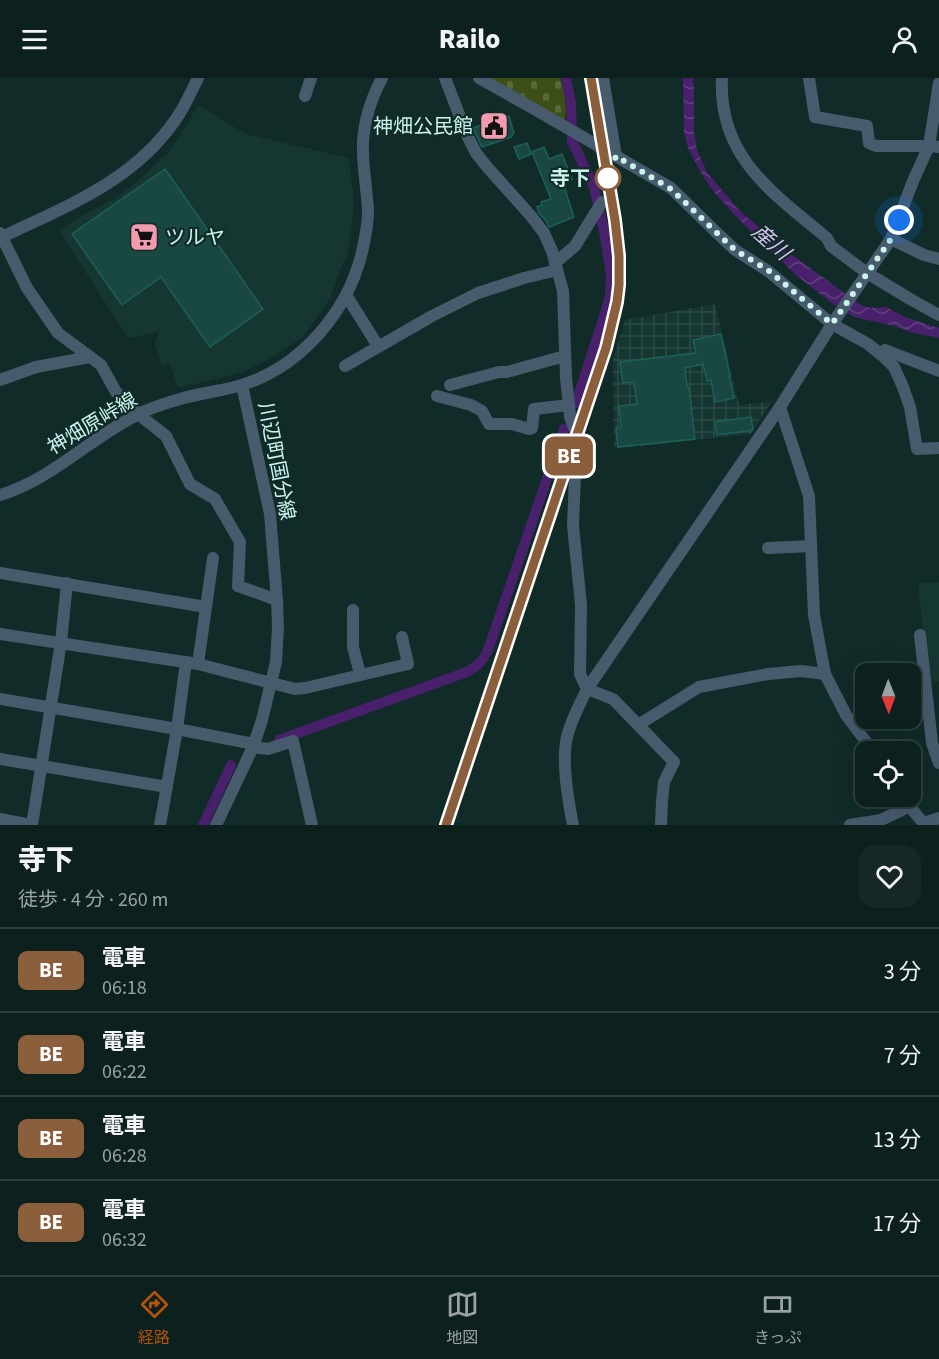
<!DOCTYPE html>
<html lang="ja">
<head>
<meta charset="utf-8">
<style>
  body { margin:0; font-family:"Source Sans 3","Noto Sans JP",sans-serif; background:#152827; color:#f1f3f6; height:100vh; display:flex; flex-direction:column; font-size:22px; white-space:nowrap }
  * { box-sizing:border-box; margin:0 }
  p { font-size:20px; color:#9aa3a4 }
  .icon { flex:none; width:33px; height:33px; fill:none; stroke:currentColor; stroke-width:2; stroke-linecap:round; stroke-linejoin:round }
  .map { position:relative; height:747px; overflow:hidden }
  .panel { display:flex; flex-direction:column; background:#0c201e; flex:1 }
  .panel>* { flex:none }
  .badge { padding:0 12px; border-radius:9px; font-size:21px; line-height:39px }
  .needle { width:39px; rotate:179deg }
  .tools { position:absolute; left:855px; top:585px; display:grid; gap:12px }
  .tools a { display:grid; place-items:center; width:66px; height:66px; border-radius:12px; background:#0c201e; box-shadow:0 6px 24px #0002,0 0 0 2px #2c3e3c; font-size:30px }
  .you { position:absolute; width:30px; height:30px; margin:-15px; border:4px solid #fff; border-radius:50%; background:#1a73e8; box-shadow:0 0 0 9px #1a73e833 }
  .map>.badge { position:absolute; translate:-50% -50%; box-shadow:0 0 0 3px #fff }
  .round { display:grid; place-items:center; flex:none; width:63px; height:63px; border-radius:18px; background:#152827 }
  .summary { display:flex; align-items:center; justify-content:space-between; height:102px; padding:0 18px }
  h1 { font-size:28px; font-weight:800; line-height:45px }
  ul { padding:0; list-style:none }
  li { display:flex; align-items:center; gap:18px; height:84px; padding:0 18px; border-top:2px solid #2c3e3c }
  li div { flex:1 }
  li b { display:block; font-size:22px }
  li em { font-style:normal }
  li .badge { min-width:66px; font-weight:700; text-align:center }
  header { display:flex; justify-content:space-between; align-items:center; height:78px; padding:0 18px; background:#0c201e; font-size:27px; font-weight:800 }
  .menu { display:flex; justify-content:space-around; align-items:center; height:84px; border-top:2px solid #2c3e3c; background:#0c201e; font-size:16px; color:#9aa3a4 }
  .menu a { display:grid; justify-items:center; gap:3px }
  .menu .active { color:#b45309 }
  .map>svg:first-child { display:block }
  .built { fill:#163632 }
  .industrial { fill:url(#industrial-grid) }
  .cemetery { fill:url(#cemetery-stones) }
  .water { fill:url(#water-waves) }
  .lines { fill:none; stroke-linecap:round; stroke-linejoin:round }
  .canal { stroke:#49206c; stroke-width:10 }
  .building { fill:#194742; stroke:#1d6059; stroke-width:1.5 }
  .minor { stroke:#475b6d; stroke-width:12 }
  .rail { stroke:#b7ddd8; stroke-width:3; stroke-dasharray:8 8; stroke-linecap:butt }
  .line-casing { stroke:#fff; stroke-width:14 }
  .line { stroke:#8b5e3c; stroke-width:9 }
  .walk { stroke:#ccf4ee; stroke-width:6; stroke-dasharray:0 10.8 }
  .stop-dot { fill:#fff; stroke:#8b5e3c; stroke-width:3 }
  .labels { text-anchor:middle; stroke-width:4.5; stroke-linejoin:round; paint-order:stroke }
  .poi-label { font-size:20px; fill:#ccf4ee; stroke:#102b28; text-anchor:end }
  .stop-label { font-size:20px; font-weight:bold; fill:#ccf4ee; stroke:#102b28; text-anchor:end }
  .street-label { font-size:20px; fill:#ccf4ee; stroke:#102b28 }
  .water-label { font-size:21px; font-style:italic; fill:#d7c4ef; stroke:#102b28 }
</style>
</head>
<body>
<header><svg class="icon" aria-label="menu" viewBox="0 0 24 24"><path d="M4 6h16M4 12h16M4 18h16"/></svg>Railo<svg class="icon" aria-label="person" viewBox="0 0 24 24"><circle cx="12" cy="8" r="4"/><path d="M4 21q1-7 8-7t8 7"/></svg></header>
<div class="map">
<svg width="939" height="747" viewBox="0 0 939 747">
  <defs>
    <pattern id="industrial-grid" width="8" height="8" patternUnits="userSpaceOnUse" patternTransform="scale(1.5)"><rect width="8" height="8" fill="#163632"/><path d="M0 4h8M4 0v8" fill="none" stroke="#2c4a46"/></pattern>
    <pattern id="cemetery-stones" width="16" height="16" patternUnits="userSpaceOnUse" patternTransform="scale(1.5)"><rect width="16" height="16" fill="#3d4f17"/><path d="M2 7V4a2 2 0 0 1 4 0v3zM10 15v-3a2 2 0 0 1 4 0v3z" fill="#586939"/></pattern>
    <pattern id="water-waves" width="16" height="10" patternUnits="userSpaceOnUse" patternTransform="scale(1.5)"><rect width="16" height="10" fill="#49206c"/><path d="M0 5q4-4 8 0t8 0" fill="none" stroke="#624181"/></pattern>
  </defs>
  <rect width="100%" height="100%" fill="#102b28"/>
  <g class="built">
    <polygon points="198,27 246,56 349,80 354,122 352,146 348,175 338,197 330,221 316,241 303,259 268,282 240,295 178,310 170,286 162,288 155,266 159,254 128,260 59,153 83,137 116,120 132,108 158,84 168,75 183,53"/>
    <polygon points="939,504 939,604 928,602 918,505"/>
  </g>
  <polygon class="industrial" points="715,226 739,327 772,323 751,356 614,371 613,281 625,242"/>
  <path class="cemetery" d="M488,0H560C565,14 567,27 565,42Z"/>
  <polygon class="water" points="683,0 693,0 694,14 694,53 697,72 708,96 740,133 788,174 861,227 870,230 886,229 905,239 939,250 939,260 913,255 894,248 854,239 829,223 796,197 767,170 729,131 710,109 700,93 688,70 684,54"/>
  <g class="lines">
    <g class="canal">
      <polyline points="566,0 571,25 572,63 594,109 604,153 611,197 610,217 605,235 576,325"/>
      <path d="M279,662L464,595C477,590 484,582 489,569L564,351"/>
      <polyline points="203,747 231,687"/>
    </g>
  </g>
  <g class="building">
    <polygon points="509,38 514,55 511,59 482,69 473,50"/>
    <polygon points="527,65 531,76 519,81 514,69"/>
    <polygon points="544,69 549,81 562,76 572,101 563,105 574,139 549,149 546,142 545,142 539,135 537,129 542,127 541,124 551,121 532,74"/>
    <polygon points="165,91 263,231 210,269 161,199 122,227 72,156"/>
    <polygon points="721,256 730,298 729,298 734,320 715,324 711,302 707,303 703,286 685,290 687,309 689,309 695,361 618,369 616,350 621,349 619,328 637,326 634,304 623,305 620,284 696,275 693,262"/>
    <polygon points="751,339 753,352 717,357 715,344"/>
  </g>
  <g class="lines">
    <g class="minor">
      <polyline points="445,0 467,57 476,75 488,90 531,138 544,155 552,173 563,213 566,300 569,327 570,339 581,368 575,399 573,448 581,527 580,596 587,611 613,621 674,684 664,704 662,723 661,747"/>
      <polyline points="479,0 536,32 671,110 715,153 735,172 768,193 832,246 868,266 883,278 894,289 903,309 910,329 917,371 939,370"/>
      <polyline points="603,0 616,78"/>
      <path d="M722,0C718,79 773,115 827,160L831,168L867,195L910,221L939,237"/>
      <polyline points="809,0 815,39 867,48 869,65 876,68 929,68 939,69"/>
      <polyline points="305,18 311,0"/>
      <polyline points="0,155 27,210 58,255 101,287 116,314 128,324 138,336 166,358 190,406 215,421 240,464 238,508 277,522"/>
      <path d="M0,160C66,128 133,104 176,41C185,28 191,14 198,0"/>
      <polyline points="891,161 924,177 939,181"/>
      <polyline points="555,185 575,168 602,124"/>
      <polyline points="346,217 378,268"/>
      <polyline points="880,276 885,272 939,293"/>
      <polyline points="345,288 432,238 478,215 524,200 557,192"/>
      <polyline points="0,302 36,289 90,279"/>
      <polyline points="450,307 499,294 507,294 565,278"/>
      <polyline points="437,318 471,327 482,333 489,346 512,346 529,351 532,350 534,331 569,327"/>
      <polyline points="780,329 809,418 814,537 825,596 846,637 867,665 872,674"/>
      <path d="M0,417C51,402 90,360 137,337C150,330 166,325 180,321C200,315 222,313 242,307C302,288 348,233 362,174C365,161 368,146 368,133C367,110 362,88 363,65C364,42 371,21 382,0"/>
      <polyline points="768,470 811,468"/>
      <polyline points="0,495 206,529"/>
      <polyline points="353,532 353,569 360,596"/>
      <polyline points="0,556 198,586 295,611 305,610 408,586 402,559"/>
      <polyline points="920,557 932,665 939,685"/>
      <polyline points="198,586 213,480"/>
      <polyline points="0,621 177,651 254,666"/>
      <polyline points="638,647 699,609 768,596 801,593 825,596"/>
      <polyline points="253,669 268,671 293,663 312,747"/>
      <polyline points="0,681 167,709"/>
      <polyline points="901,718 925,747"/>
      <polyline points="0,741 31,747"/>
      <polyline points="924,745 939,740"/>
      <polyline points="32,747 61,564 67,505"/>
      <polyline points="160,747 177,651 186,584"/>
      <polyline points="216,747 253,669 262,642 276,584 278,549 277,522 270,436 242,307"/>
      <path d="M573,747C568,722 561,683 567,659C571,642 580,626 587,611L780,329L832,246L891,161L913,103L929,68L939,5"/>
      <polyline points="850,747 881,742 910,728"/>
    </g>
    <polyline class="rail" points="446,747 606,270 617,224 619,207 619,178 615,142 591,0"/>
  </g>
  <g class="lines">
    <g class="line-casing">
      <polyline id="line" points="446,747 606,270 617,224 619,207 619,178 615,142 591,0"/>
    </g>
    <use href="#line" class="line"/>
    <polyline class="walk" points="608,100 616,78 671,111 715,153 735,172 768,192 832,246 891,161 899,142"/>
  </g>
  <defs>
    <g id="civic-square" transform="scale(1.5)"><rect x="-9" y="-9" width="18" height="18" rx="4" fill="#f29aae" stroke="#102b28"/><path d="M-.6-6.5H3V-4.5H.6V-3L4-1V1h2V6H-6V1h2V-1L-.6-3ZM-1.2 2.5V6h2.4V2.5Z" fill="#111"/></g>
    <g id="supermarket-square" transform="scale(1.5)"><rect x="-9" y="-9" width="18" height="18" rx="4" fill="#f29aae" stroke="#102b28"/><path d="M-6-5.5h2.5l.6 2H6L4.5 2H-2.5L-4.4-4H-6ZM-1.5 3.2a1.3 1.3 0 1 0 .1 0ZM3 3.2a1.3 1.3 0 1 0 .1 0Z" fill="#111"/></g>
  </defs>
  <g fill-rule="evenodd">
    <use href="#civic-square" x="494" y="48"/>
    <use href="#supermarket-square" x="144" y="159"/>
  </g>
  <circle class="stop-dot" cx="608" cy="100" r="12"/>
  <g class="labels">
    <g class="poi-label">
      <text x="473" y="55">神畑公民館</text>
      <text x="165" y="166" text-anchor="start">ツルヤ</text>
    </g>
    <g class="stop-label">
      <text x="590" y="107">寺下</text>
    </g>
    <g class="street-label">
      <text transform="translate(92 345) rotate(-31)" y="7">神畑原峠線</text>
      <text transform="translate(277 383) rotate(79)" y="7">川辺町国分線</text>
    </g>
    <g class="water-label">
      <text transform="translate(771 164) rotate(41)" y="7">産川</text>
    </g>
  </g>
</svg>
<div class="tools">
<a><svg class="needle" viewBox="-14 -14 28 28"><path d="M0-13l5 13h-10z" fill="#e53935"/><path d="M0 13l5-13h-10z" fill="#9aa3a4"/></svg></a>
<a><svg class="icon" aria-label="locate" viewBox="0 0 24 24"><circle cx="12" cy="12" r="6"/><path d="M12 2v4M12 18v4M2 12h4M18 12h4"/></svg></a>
</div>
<div class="you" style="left:899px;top:142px"></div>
<b class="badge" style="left:569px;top:378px;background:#8b5e3c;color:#fff">BE</b>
</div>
<section class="panel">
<div class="summary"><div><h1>寺下</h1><p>徒歩 · 4 分 · 260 m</p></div><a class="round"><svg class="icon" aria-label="heart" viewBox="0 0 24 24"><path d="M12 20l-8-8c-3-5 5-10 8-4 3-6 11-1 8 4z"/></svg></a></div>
<ul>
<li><span class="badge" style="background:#8b5e3c;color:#fff">BE</span><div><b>電車</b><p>06:18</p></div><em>3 分</em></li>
<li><span class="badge" style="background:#8b5e3c;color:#fff">BE</span><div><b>電車</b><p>06:22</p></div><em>7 分</em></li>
<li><span class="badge" style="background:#8b5e3c;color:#fff">BE</span><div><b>電車</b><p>06:28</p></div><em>13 分</em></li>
<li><span class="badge" style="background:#8b5e3c;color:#fff">BE</span><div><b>電車</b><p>06:32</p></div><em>17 分</em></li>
</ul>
</section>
<nav class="menu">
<a class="active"><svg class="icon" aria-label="directions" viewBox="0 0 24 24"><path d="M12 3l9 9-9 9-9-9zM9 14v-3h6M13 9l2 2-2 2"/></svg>経路</a>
<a><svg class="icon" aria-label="map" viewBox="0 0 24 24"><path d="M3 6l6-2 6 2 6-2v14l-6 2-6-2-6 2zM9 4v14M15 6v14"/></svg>地図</a>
<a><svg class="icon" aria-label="tickets" viewBox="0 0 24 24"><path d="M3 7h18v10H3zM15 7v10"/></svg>きっぷ</a>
</nav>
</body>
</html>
